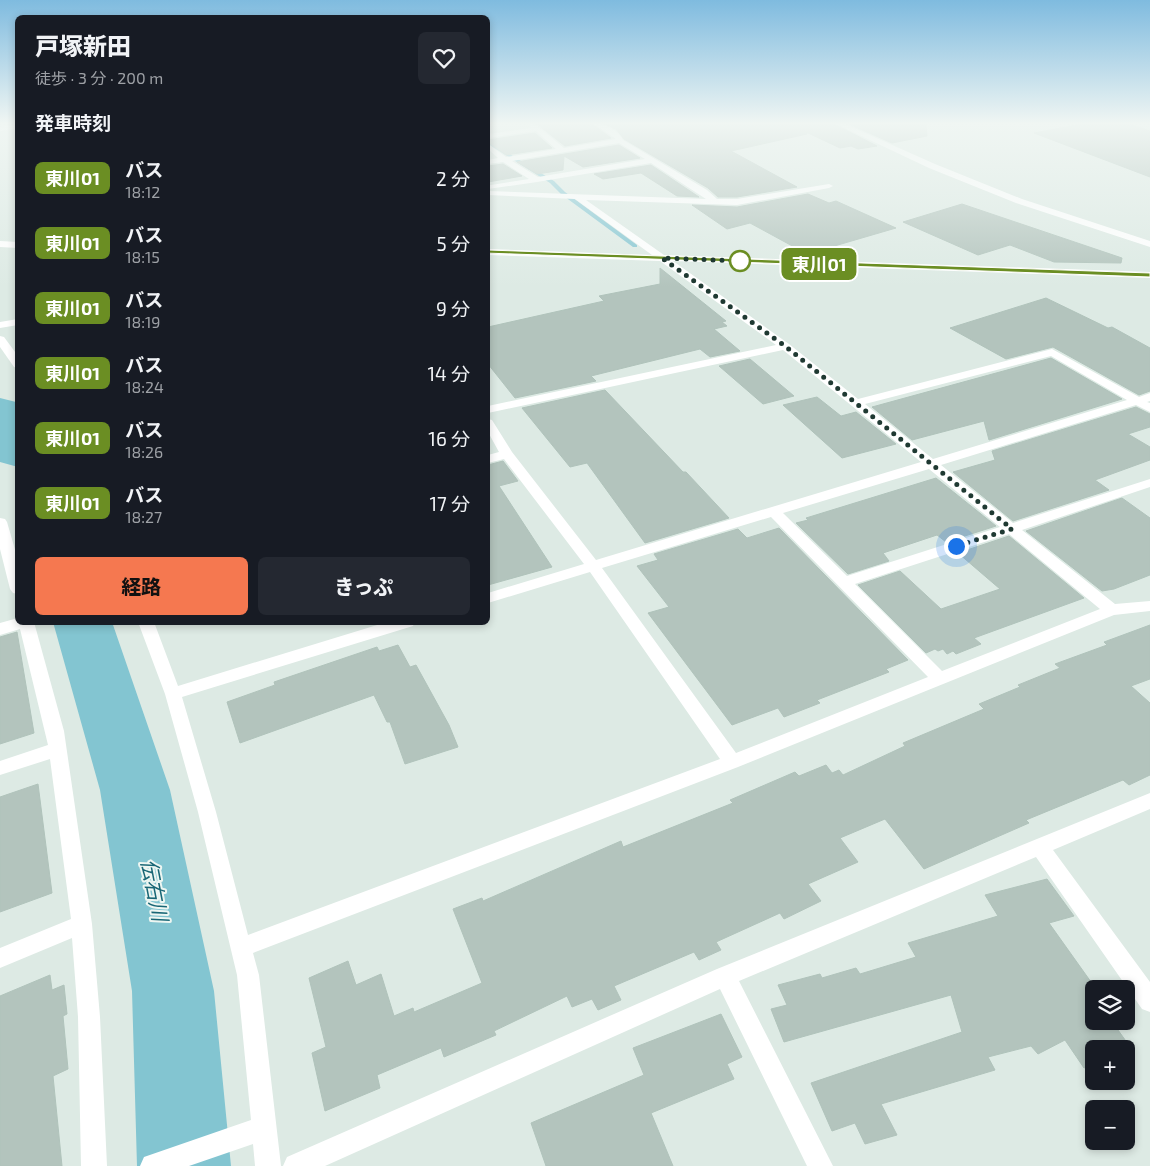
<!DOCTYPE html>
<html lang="ja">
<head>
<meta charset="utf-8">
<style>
  body { margin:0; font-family:"Exo 2","Noto Sans JP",sans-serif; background:#242831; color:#f1f3f6; height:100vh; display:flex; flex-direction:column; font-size:19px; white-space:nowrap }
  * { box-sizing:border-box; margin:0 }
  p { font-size:16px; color:#9ea1a6 }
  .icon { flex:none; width:28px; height:28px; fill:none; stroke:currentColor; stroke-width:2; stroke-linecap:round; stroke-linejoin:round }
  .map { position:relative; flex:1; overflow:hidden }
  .details { position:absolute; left:15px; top:15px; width:475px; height:610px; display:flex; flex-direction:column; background:#171b24; border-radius:8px; box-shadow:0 2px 8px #0003 }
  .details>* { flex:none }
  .badge { padding:0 10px; border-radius:8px; font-size:18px; line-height:32px }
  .buttons { position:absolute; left:1085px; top:980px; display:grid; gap:10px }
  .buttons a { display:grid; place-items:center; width:50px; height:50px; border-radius:8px; background:#171b24; box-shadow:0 2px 8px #0003; font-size:25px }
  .you { position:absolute; width:25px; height:25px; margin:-12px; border:4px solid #fff; border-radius:50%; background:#1a73e8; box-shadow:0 0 0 8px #1a73e833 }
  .map>.badge { position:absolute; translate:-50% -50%; box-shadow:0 0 0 2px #fff }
  h2 { padding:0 20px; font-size:19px; line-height:45px }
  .round { display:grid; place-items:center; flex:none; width:52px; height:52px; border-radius:8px; background:#242831 }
  .head { display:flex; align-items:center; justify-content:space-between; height:85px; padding:0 20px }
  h1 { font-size:24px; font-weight:800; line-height:38px }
  .primary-button { display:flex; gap:10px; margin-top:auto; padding:10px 20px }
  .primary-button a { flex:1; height:58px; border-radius:8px; background:#f57850; color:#111; font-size:20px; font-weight:800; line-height:58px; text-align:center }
  .primary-button a+a { background:#242831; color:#f1f3f6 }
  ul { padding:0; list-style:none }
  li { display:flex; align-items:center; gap:15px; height:65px; padding:0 20px }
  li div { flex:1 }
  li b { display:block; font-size:19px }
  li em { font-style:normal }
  li .badge { min-width:55px; font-weight:700; text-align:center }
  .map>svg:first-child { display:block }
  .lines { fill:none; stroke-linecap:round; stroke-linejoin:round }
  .stream { fill:#83c5d1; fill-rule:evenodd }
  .river { fill:#83c5d1; fill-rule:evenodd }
  .building { fill:#b3c4bd; stroke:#b0c3bb }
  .minor { fill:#fff; fill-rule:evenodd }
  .line { fill:#6b8e23; stroke:#fff }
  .walk { stroke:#1f3932; stroke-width:5; stroke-dasharray:0 9 }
  .stop-dot { fill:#fff; stroke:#6b8e23; stroke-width:2.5 }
  .labels { text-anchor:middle; stroke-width:4; stroke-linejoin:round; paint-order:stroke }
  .near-water-label { font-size:21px; font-style:italic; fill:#186675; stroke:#edf6f2 }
</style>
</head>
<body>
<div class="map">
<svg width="1150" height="1166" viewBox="0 0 1150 1166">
  <rect width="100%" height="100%" fill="#ddeae4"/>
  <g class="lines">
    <polygon class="stream" points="488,141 554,181 565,192 637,245 637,247 633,247 561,194 550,183 488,144"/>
    <g class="river">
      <polygon points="0,398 16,402 18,405 18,467 0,462"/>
      <polygon points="53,622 112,622 170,790 214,991 231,1166 137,1166 132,991 100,790"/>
    </g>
  </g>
  <g class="building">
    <polygon points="537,124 592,124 611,138 565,146"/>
    <polygon points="605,124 834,124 877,146 858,149 851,146 840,148 806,132 807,134 731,151 797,187 737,197 718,197 708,188 624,139 616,129"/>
    <polygon points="849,124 926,124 927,136 892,143"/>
    <polygon points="1082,124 1130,124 1150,131 1150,177 1034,133"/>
    <polygon points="535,133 552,148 506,155 488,142 488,140"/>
    <polygon points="619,145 640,158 583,167 564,156 563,170 537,174 517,162"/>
    <polygon points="503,164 522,176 488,182 488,166"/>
    <polygon points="651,165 699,197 677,196 641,173 603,179 594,174"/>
    <polygon points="808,194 829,203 836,201 896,228 807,254 750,223 727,229 692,205 737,207"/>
    <polygon points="962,204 1122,258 1121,263 1054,262 1010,245 978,255 903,222"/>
    <polygon points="660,268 726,321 722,322 727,326 714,329 740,351 710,357 700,349 591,376 596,381 515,398 488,364 488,327 604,301 599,296 660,284"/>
    <polygon points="1046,298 1108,328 1112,327 1150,348 1150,391 1139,395 1053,347 1006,359 950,328"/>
    <polygon points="1051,358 1122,399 989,440 984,421 912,440 872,407"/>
    <polygon points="750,359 794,396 763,404 719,366"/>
    <polygon points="605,390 683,472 686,472 729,518 645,543 587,463 570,467 522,408"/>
    <polygon points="817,397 841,416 856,412 896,444 842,458 783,405"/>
    <polygon points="1136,407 1150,414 1150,427 1128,434 1150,447 1150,460 1095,480 1109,490 1013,521 953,472 995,460 992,451"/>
    <polygon points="503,461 518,481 499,486 552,567 488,585 488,465"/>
    <polygon points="936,478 996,526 946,542 937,535 883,553 889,561 848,574 796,523 808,520 806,518"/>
    <polygon points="1122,498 1150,518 1150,575 1114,589 1102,591 1026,531"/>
    <polygon points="779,528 908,660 886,669 889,672 817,700 820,703 784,717 778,708 732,725 648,613 669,607 637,566 658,560 654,554 738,529 747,538"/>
    <polygon points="1009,536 1084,598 974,638 981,644 956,654 953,651 947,654 943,649 938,651 935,649 926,653 858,585 900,571 941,609 1000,589 958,553"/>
    <polygon points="1150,625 1150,679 1131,686 1150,703 1150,775 1129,785 1123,780 1026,820 1029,823 924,869 885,819 840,838 858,862 808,884 821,901 784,919 780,913 716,942 721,950 699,960 694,952 614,986 621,1000 598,1010 592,999 572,1007 567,996 494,1031 496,1035 444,1057 441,1048 377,1075 380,1088 325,1111 312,1053 326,1047 309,978 348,961 356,985 381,974 394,1016 413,1008 414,1012 482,983 453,909 482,898 483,901 621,841 623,847 733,803 730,800 795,772 799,776 826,765 832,773 839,770 843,775 905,746 903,743 984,709 979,704 1020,687 1018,685 1060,668 1055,664 1107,645 1104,642"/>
    <polygon points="17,632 34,733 0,744 0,637"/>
    <polygon points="398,645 410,667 416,665 449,725 458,747 405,764 390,722 387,722 374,695 240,743 227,702 275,685 274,682 377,647 379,651"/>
    <polygon points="38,784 52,893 0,912 0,797"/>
    <polygon points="1047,879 1074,916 1049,923 1096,989 1094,989 1094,1021 1119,1021 1123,1028 1118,1030 1133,1051 1126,1053 1126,1049 1094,1049 1094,1064 1084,1068 1065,1040 1038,1054 1031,1046 988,1057 995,1070 881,1104 897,1135 865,1144 855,1123 832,1131 811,1083 962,1032 951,995 784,1042 771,1009 787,1005 778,985 820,974 822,978 856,968 860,974 916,957 908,943 998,916 985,895"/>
    <polygon points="50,975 52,990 64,985 67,1014 63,1016 68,1069 53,1076 62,1166 0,1166 0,996"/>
    <polygon points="721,1014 742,1057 727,1064 734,1079 651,1113 673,1166 546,1166 531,1123 644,1075 633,1048"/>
  </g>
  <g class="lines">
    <g class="minor">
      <polygon points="18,124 18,128 0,131 0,127"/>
      <path d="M528,124H535L564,148L616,139L594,124C604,123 619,130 623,140L707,190L717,199H737L829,184L833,186L829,188L737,205L586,200L664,255L1150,272V278L673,261L789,344L858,399L1052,349L1139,397L1150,393V401L1147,402L1150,403V412L1136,405L941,465L1013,523L1150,479V487L1022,530L1115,604L1150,601V611L1114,615L738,767L253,953L259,975L281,1166H255L253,1144L189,1166H140L144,1157L251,1120L237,975L198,812L165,694L138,622H154L178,686L387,622H415L413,626L182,697L216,812L248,935L720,759L590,572L488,603V593L584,564L504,459L488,463V455L499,452L488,432V419L492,420L512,452L596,560L921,462L783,350L488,413V406L776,345L660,261L488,255V249L652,255L575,199L488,195V191L706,199L651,163L537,182L488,189V185H491L529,179L503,162L488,164V160L498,158L488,149V144L506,157L556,149L536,131L488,138V134L531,128ZM619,143L645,159L538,177L512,161ZM1051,356L1127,400L933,459L865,404ZM929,469L1000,527L847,576L783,513ZM771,517L928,677L736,753L602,568ZM1009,534L1100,609L942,671L855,584Z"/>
      <polygon points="836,124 845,124 935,164 1022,199 1150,241 1150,247 1016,203 929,168"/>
      <polygon points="0,241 18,242 18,248 0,247"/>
      <polygon points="18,319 18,325 0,328 0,322"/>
      <polygon points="0,336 4,337 18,356 18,368 14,367 0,347"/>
      <polygon points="0,518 5,519 7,522 18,560 18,594 13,593 10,589 0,549"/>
      <polygon points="18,618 18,622 34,622 64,731 92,924 100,1017 107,1166 81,1166 78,1017 72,938 0,968 0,948 71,919 50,759 0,775 0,761 48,745 20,629 0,635 0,623"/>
      <polygon points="1150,793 1150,809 1053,850 1150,982 1150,1012 1142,1009 1036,857 739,981 833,1166 807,1166 720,989 325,1166 283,1166 287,1157 717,969"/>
    </g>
  </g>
  <linearGradient id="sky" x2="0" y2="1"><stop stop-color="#7fbbdf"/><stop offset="0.43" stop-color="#f0f6f3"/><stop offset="1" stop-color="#f0f6f3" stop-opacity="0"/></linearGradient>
  <rect width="1150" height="287" fill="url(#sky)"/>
  <polygon class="line" points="488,250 1150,273 1150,277 485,253"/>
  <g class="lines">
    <polyline class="walk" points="740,261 662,258 785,346 1012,529 956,546"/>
  </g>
  <circle class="stop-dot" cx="740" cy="261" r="10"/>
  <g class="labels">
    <g class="near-water-label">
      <text transform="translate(154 890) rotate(79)" y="7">伝右川</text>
    </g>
  </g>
</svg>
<div class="buttons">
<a><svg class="icon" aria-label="layers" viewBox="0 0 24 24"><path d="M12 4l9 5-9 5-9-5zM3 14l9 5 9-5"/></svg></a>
<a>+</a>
<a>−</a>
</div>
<div class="you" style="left:956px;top:546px"></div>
<b class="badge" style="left:819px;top:264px;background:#6b8e23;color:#fff">東川01</b>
<section class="details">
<div class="head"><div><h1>戸塚新田</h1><p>徒歩 · 3 分 · 200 m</p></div><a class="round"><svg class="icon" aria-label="heart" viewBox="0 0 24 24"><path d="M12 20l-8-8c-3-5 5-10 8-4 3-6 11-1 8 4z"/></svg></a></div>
<h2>発車時刻</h2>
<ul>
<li><span class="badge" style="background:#6b8e23;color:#fff">東川01</span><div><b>バス</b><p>18:12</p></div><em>2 分</em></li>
<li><span class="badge" style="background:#6b8e23;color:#fff">東川01</span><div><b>バス</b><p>18:15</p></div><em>5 分</em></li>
<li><span class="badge" style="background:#6b8e23;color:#fff">東川01</span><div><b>バス</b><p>18:19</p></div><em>9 分</em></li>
<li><span class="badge" style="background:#6b8e23;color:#fff">東川01</span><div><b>バス</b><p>18:24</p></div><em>14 分</em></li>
<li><span class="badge" style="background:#6b8e23;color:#fff">東川01</span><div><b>バス</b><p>18:26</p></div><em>16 分</em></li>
<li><span class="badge" style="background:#6b8e23;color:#fff">東川01</span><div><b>バス</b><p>18:27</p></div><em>17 分</em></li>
</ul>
<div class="primary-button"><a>経路</a><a>きっぷ</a></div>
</section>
</div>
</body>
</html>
